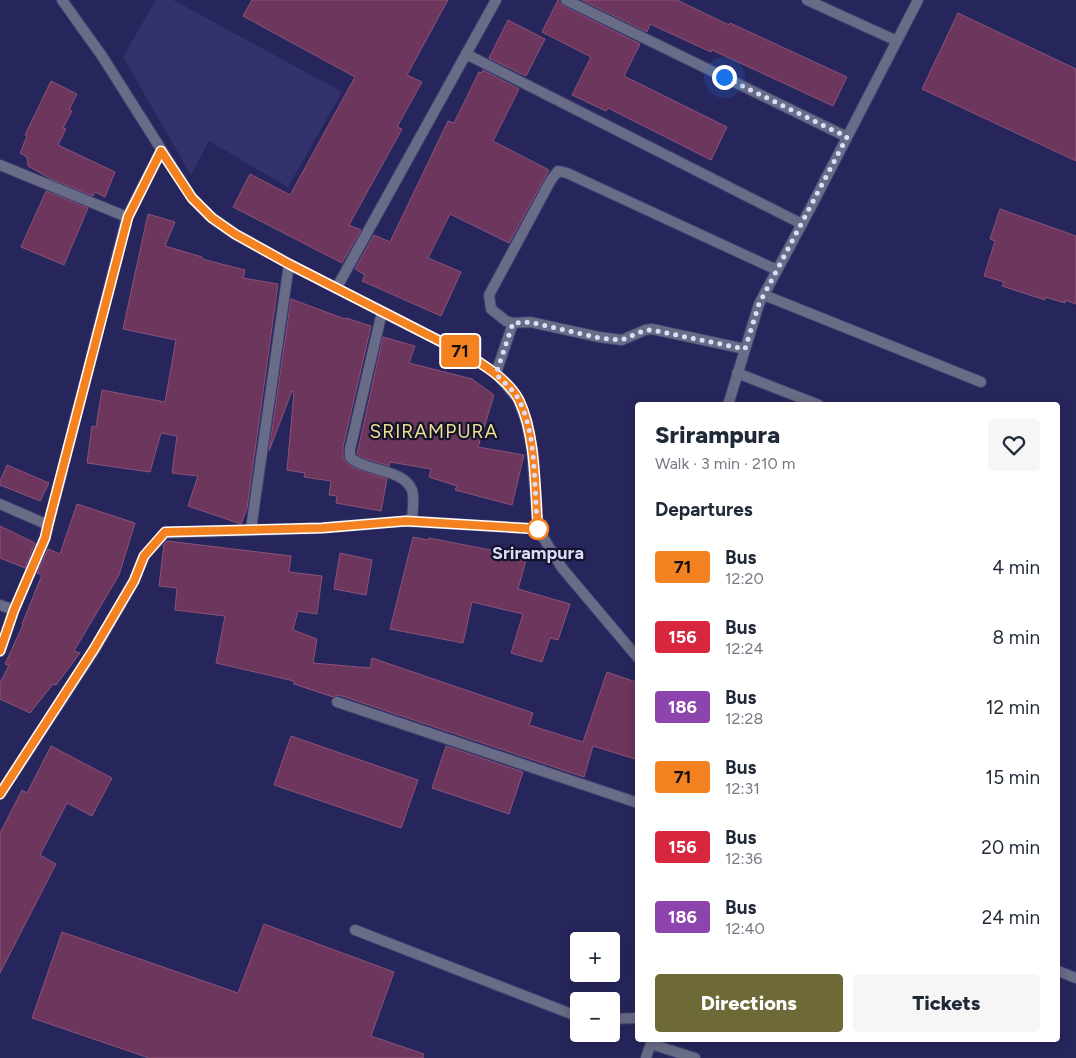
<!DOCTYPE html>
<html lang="en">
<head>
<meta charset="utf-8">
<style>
  body { margin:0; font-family:Figtree,sans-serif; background:#f6f6f7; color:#1f2937; height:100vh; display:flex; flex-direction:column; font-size:19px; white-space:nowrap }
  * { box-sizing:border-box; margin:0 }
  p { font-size:16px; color:#747a83 }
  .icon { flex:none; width:28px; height:28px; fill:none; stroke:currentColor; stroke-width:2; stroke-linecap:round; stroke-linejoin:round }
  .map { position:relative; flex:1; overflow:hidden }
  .drawer { position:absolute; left:635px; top:402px; width:425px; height:640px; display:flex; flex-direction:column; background:#fff; border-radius:5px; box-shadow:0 2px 12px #0003 }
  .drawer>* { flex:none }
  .badge { padding:0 10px; border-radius:4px; font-size:18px; line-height:32px }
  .buttons { position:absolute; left:570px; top:932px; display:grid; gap:10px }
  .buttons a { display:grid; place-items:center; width:50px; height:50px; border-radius:5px; background:#fff; box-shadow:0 2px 12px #0003; font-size:25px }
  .you { position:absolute; width:25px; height:25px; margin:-12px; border:4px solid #fff; border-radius:50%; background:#1a73e8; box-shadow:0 0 0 8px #1a73e833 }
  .map>.badge { position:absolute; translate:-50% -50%; box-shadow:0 0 0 2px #fff }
  h2 { padding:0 20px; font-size:19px; line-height:45px }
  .round { display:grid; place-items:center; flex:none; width:52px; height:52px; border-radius:5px; background:#f6f6f7 }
  .headline { display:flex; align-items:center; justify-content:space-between; height:85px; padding:0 20px }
  h1 { font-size:24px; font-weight:800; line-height:38px }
  .button { display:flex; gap:10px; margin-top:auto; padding:10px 20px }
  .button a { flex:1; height:58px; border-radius:5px; background:#6d6a37; color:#fff; font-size:20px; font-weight:800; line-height:58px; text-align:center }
  .button a+a { background:#f6f6f7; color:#1f2937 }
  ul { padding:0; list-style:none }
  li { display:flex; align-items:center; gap:15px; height:70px; padding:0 20px }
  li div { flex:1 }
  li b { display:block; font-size:19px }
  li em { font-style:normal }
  li .badge { min-width:55px; font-weight:700; text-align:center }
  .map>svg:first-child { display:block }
  .built { fill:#33326d }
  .building { fill:#6d365c; stroke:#8c5279 }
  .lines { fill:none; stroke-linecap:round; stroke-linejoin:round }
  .service-casing { stroke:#404072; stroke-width:12 }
  .minor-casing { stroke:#404072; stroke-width:12 }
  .tertiary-casing { stroke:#404072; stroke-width:12 }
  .service { stroke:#696c86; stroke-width:10 }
  .minor { stroke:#696c86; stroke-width:10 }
  .tertiary { stroke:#696c86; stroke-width:10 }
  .line-casing { stroke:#fff; stroke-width:11 }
  .line { stroke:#f58220; stroke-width:8 }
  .walk { stroke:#dbdef9; stroke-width:5; stroke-dasharray:0 9 }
  .stop-dot { fill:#fff; stroke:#f58220; stroke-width:2.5 }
  .labels { text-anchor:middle; stroke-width:4.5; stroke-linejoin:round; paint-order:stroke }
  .stop-label { font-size:18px; font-weight:bold; fill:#dbdef9; stroke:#13142c }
  .neighbourhood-label { font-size:19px; letter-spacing:1px; fill:#ecdf90; stroke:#13142c }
</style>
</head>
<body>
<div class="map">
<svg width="1076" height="1058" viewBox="0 0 1076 1058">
  <rect width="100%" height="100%" fill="#27265c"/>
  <polygon class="built" points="156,0 173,0 342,92 288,187 209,141 191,175 123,57"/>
  <g class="building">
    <polygon points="252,0 448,0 407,75 422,82 397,127 402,129 349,225 361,230 342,263 233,207 250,174 290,195 355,77 243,16"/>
    <polygon points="558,0 563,6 640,44 624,76 727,127 711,160 608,108 606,111 572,95 591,57 542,32"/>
    <polygon points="582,0 677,0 729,25 730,23 847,77 833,106 712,50 711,52 650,24 647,32"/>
    <polygon points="958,13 1076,69 1076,161 922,89"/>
    <polygon points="508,20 545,39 526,76 489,58"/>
    <polygon points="483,70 519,89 493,141 549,170 509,243 450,214 428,258 461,272 441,316 362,281 365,275 355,269 374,235 390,242 448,121 454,123 479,72 482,73"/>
    <polygon points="51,81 77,94 69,110 72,111 63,128 66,129 58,145 115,172 105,197 95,192 93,196 51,179 28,166 27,157 20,153 27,136 25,135"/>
    <polygon points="46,191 88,208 64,265 21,247"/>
    <polygon points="1000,209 1076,236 1076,304 1065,300 1065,303 1045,297 1045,300 1002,286 1004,282 984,276 995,241 990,239"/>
    <polygon points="148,214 175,222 165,246 202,257 202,259 245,270 243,278 278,284 247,508 241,524 188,506 198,476 172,473 177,436 161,433 150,472 87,463 92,426 96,427 102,390 165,402 176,340 123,329"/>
    <polygon points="291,299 345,319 346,318 371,326 343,447 343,457 346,462 354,468 387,479 381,511 336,503 337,496 329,495 331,481 304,477 305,473 287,470 294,392 292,391 269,451"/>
    <polygon points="383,337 415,346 409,363 472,379 494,395 478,447 524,455 512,505 455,490 457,486 429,477 431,469 390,462 389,466 367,459 357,454"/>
    <polygon points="7,465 49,483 40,501 0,485 0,481"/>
    <polygon points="77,504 135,523 119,575 74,651 80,653 56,685 53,684 30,713 0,699 0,683 9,665 5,664 23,625 22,624 42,575 37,573 48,549 60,554"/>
    <polygon points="0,526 35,543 25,568 0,558"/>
    <polygon points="413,537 428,540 429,538 527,557 518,589 570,604 558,640 550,638 542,662 511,653 523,614 472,602 463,643 390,629"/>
    <polygon points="167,541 291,556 289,572 322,576 317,614 298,611 293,630 317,639 313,663 370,668 372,658 533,713 529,725 583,742 607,672 636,682 638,691 638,760 593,746 584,777 339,695 333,697 294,684 294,681 216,663 225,616 175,610 177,588 159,586 164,544"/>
    <polygon points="340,553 372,560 366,595 334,589"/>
    <polygon points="291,736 418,780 401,828 274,785"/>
    <polygon points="51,746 112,778 92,816 67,803 40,855 56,864 0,973 0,833 22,790 27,793"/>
    <polygon points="446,746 523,772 509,814 432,788"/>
    <polygon points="264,924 394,972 371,1036 424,1054 423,1058 149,1058 32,1018 62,932 238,993"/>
  </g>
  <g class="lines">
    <g class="service-casing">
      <g id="service">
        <polyline points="355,930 579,1017"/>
        <polyline points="611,1019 638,1018"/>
      </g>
    </g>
    <g class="minor-casing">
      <g id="minor">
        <polyline points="566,0 847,137"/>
        <polyline points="807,0 897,41"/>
        <polyline points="466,54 802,224"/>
        <polyline points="0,165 127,217"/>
        <polyline points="337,287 496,0"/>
        <polyline points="764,295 981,382"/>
        <path d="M382,312L350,449V457C365,472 403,468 412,490C415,499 412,512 412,522"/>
        <polyline points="513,323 530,322 599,337 622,340 645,330 652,329 745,349"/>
        <polyline points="496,373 513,323 506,321 491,309 489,295 551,180 558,171 567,173 777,270"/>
        <polyline points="737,373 819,405"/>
        <polyline points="728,405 759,304 811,207 918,0"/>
        <polyline points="0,504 48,525"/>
        <polyline points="251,529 289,264"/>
        <polyline points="0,605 14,610"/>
        <polyline points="0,651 14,610 45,538 127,217 161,151"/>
        <polyline points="337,702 638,803"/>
        <polyline points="0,794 95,649 134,581 144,556 165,533 322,528 406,521 538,529"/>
        <polyline points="1058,971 1076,978"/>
        <polyline points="651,1044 695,1058"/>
      </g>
    </g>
    <g class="tertiary-casing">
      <g id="tertiary">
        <polyline points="62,0 102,56 192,198 212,218 235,234 289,264 471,357 496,373 518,399 527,424 532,450 538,529 562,568 638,658"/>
        <polyline points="646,1058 652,1040"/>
      </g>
    </g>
    <use href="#service" class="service"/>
    <use href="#minor" class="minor"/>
    <use href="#tertiary" class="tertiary"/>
  </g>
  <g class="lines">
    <g class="line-casing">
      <path id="line" d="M0,651L14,610L45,538L48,525L128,217L161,151L192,198L212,218L235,234L289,264L471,357C488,368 509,381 519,400C536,435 535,490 538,529L406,521L322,528L165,532L144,556L134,581L94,649L0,794"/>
    </g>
    <use href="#line" class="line"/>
    <path class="walk" d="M538,529C533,488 538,438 519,400C514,390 503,382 496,374L513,323L530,322L599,338L622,340L645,330H652L745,349L759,304L847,137L724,77"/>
  </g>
  <circle class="stop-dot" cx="538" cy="529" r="10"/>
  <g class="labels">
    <g class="stop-label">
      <text x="538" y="559">Srirampura</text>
    </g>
    <g class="neighbourhood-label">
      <text x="434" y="438">SRIRAMPURA</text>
    </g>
  </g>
</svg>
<div class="buttons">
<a>+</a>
<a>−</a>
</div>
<div class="you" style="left:724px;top:77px"></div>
<b class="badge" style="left:460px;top:351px;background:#f58220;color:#111">71</b>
<section class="drawer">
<div class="headline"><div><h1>Srirampura</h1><p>Walk · 3 min · 210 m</p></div><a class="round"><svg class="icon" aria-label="heart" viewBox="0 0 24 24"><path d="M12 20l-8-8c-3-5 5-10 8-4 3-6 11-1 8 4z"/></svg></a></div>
<h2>Departures</h2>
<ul>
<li><span class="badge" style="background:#f58220;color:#111">71</span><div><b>Bus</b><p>12:20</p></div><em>4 min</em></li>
<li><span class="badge" style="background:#d7263d;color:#fff">156</span><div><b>Bus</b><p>12:24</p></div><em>8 min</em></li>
<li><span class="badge" style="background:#8e44ad;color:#fff">186</span><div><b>Bus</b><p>12:28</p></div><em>12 min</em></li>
<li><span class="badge" style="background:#f58220;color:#111">71</span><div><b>Bus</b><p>12:31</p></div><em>15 min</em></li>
<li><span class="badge" style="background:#d7263d;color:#fff">156</span><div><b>Bus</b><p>12:36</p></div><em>20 min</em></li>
<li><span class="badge" style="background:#8e44ad;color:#fff">186</span><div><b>Bus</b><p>12:40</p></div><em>24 min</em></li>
</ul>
<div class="button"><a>Directions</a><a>Tickets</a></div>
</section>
</div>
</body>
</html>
